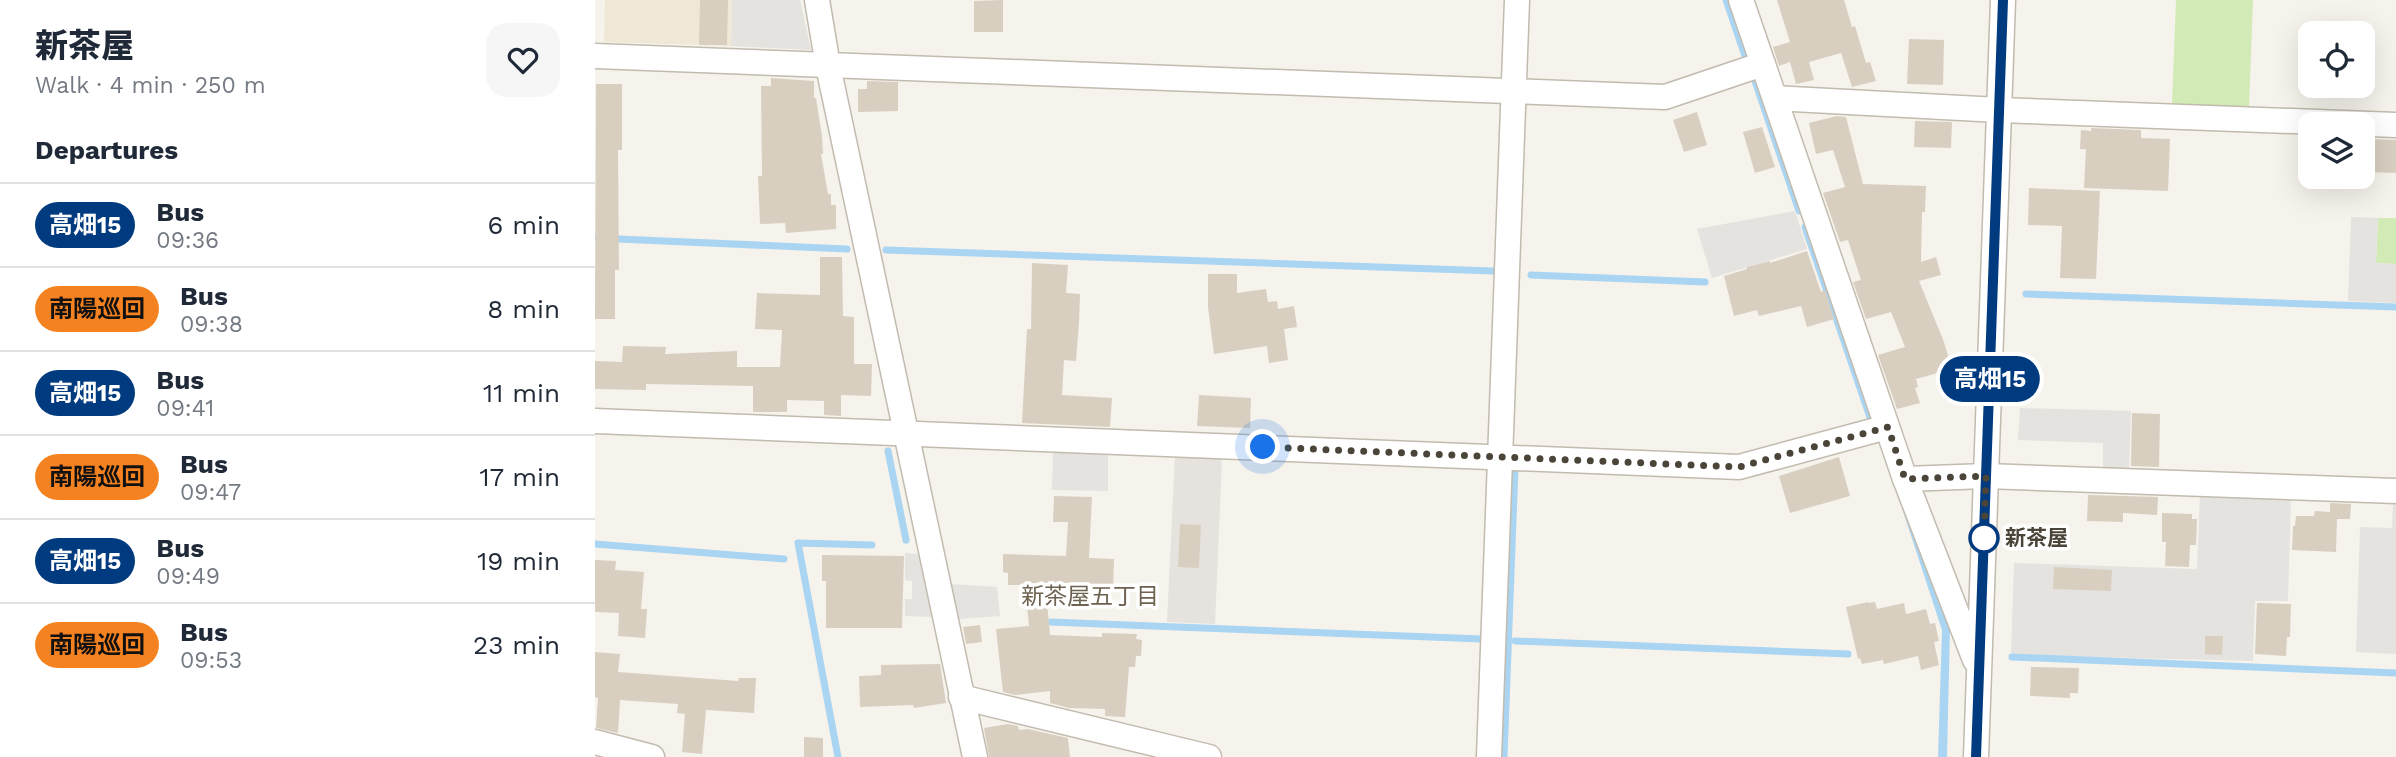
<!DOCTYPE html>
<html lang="en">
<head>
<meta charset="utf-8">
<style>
  body { margin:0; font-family:"Work Sans","Noto Sans JP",sans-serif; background:#f6f6f7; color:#1f2937; height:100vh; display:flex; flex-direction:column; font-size:26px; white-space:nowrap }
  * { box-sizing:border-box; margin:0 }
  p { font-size:23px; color:#747a83 }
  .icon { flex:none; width:38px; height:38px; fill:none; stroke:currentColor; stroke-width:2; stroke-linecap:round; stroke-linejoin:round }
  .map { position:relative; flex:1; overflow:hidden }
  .details { display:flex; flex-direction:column; background:#fff; width:595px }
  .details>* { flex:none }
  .badge { padding:0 14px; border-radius:23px; font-size:24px; line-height:46px }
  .fabs { position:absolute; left:1703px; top:21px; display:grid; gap:14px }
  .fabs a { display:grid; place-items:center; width:77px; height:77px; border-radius:14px; background:#fff; box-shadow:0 7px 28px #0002; font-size:35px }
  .you { position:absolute; width:35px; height:35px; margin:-18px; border:5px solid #fff; border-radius:50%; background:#1a73e8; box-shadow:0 0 0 10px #1a73e833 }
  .map>.badge { position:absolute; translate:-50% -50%; box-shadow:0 0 0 4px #fff }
  h2 { padding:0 35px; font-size:26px; line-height:63px }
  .round { display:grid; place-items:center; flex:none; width:74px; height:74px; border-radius:21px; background:#f6f6f7 }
  .overview { display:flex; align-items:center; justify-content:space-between; height:119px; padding:0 35px }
  h1 { font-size:33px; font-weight:800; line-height:52px }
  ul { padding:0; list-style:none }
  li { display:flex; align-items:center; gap:21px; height:84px; padding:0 35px; border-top:2px solid #e0e1e3 }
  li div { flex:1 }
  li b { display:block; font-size:26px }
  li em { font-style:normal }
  li .badge { min-width:77px; font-weight:700; text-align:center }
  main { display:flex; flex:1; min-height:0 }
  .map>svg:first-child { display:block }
  .industrial { fill:#e6e2dd }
  .education { fill:#efe8d6 }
  .green { fill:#d2eab5 }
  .parking { fill:#e5e3e0 }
  .water { fill:#a9d4f2 }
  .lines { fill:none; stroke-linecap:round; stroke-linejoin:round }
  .stream { stroke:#a9d4f2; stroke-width:7 }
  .building { fill:#d8cfc1 }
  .minor-casing { stroke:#c2bbae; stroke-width:27 }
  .minor { stroke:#fff; stroke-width:24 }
  .line-casing { stroke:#fff; stroke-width:16 }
  .line { stroke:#003b80; stroke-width:10 }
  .walk { stroke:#4b4439; stroke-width:7; stroke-dasharray:0 12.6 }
  .stop-dot { fill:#fff; stroke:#003b80; stroke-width:3.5 }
  .labels { text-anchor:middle; stroke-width:7; stroke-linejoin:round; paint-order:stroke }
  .stop-label { font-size:21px; font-weight:bold; fill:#4b4439; stroke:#fff; text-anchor:start }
  .neighbourhood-label { font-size:23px; fill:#6e6250; stroke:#fff }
</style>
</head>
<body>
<main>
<section class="details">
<div class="overview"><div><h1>新茶屋</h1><p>Walk · 4 min · 250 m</p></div><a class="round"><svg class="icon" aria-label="heart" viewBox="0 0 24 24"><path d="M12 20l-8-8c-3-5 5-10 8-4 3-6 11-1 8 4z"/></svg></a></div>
<h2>Departures</h2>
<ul>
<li><span class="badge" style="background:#003b80;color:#fff">高畑15</span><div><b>Bus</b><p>09:36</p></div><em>6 min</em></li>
<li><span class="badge" style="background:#f58220;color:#111">南陽巡回</span><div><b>Bus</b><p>09:38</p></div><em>8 min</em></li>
<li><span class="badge" style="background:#003b80;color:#fff">高畑15</span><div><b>Bus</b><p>09:41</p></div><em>11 min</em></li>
<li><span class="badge" style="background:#f58220;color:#111">南陽巡回</span><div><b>Bus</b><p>09:47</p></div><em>17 min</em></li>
<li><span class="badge" style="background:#003b80;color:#fff">高畑15</span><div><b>Bus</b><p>09:49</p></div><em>19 min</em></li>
<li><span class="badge" style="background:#f58220;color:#111">南陽巡回</span><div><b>Bus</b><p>09:53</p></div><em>23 min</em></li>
</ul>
</section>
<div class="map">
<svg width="1801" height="757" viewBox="0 0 1801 757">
  <rect width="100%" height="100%" fill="#f6f3ec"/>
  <polygon class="industrial" points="580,455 627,457 620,624 572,622"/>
  <polygon class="education" points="10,0 137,0 136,46 9,42"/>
  <g class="green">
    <polygon points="1581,0 1658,0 1654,107 1577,104"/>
    <polygon points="1783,218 1801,218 1801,264 1781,263"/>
  </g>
  <g class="parking">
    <polygon points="137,0 205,0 216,50 136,46"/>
    <polygon points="1200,211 1212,249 1117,278 1102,229"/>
    <polygon points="1756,217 1783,218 1781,263 1801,264 1801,303 1753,301"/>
    <polygon points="1425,408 1536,411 1534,469 1508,468 1508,443 1423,440"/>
    <polygon points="458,450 513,450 513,491 457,490"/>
    <polygon points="1605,493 1696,496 1693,601 1660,601 1658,661 1416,655 1419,563 1602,569"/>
    <polygon points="1798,500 1801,500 1801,654 1761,652 1765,527 1797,528"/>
    <polygon points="310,553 324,554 338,617 310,616 310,599 317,599 317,581 310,580"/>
    <polygon points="355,584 402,587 405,616 363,619"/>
  </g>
  <polygon class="water" points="1284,438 1355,628 1352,757 1343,757 1347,630"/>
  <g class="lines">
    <g class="stream">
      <polyline points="1131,0 1151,59"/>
      <polyline points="1160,81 1204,211"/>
      <polyline points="1210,227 1275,417"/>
      <polyline points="0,238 252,249"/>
      <polyline points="291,250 898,271"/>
      <polyline points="936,275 1110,282"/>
      <polyline points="1431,294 1801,307"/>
      <polyline points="293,451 311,540"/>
      <polyline points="0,544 189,559"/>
      <polyline points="456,622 886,639"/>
      <polyline points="920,641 1253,654"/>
      <polyline points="1417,657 1801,673"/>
      <polyline points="243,757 203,543 277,545"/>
      <polyline points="909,757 920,468"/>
    </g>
  </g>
  <g class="building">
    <polygon points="105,0 133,0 132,45 104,45"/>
    <polygon points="408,0 408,32 379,32 379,1"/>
    <polygon points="1182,0 1249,0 1257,27 1260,26 1271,63 1275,62 1281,81 1257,87 1246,53 1214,62 1219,80 1201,84 1195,62 1184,66 1178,47 1195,42"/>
    <polygon points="1314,39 1349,40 1348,85 1312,84"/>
    <polygon points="176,78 219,81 219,98 221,98 227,136 228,154 226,154 233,194 236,194 236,205 241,205 241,229 191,233 190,223 165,224 163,176 167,176 166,86 176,86"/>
    <polygon points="272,81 303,82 303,111 263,112 263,89 272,89"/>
    <polygon points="1,84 27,84 27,150 23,150 24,270 20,270 20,319 0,319"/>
    <polygon points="1102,112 1112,145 1089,152 1078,120"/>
    <polygon points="1242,116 1251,117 1268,184 1331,186 1330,212 1327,212 1326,262 1341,257 1346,275 1324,281 1349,342 1357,369 1321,379 1323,387 1320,388 1325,403 1302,409 1283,355 1310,347 1296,312 1271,319 1258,282 1266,280 1253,240 1245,242 1228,193 1250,187 1238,150 1221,154 1214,123"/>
    <polygon points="1320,121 1357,122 1356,148 1319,147"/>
    <polygon points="1167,127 1180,167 1160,173 1148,132"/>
    <polygon points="1496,128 1546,130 1546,138 1575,139 1573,191 1489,188 1491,149 1485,149 1486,130 1496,131"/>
    <polygon points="1768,139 1801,140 1801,173 1768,172"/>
    <polygon points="1434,188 1505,191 1501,279 1465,278 1467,226 1433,225"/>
    <polygon points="1212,251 1226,292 1230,290 1239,319 1212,327 1206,306 1164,316 1162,310 1139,316 1129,276 1152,269 1152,267 1175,261 1175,263"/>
    <polygon points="225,257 247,257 248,316 259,317 259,364 277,364 276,396 246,395 246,416 229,415 229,401 192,400 192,412 158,412 158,386 51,384 51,390 0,389 0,361 27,362 28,346 71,347 70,354 142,351 142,367 185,367 187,330 160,329 162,293 225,295"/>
    <polygon points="437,263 473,265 471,293 485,294 484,322 481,361 469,360 467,395 517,398 515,427 427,423 432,329 436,329"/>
    <polygon points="613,274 642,274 642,293 671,289 673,302 682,301 683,309 699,306 702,327 689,329 693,360 674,363 672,346 619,354 613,307"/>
    <polygon points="604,395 656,398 655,428 602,426"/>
    <polygon points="1537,413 1565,414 1564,467 1536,466"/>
    <polygon points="1244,457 1255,496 1195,513 1184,476"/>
    <polygon points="1493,495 1563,497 1562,515 1528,513 1528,522 1492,521"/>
    <polygon points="459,496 497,497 494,558 519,559 518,590 451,591 455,635 507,637 507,633 542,634 541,639 547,640 546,656 541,656 540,667 534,667 530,717 510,716 510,709 474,708 455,703 455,691 420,695 408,692 401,629 434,626 430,585 413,585 413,573 408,572 408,554 471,556 473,522 458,522"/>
    <polygon points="1735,503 1756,504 1755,519 1742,519 1741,552 1697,550 1698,526 1700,526 1701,516 1719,516 1720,511 1735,512"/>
    <polygon points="1567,513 1597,514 1597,519 1602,519 1601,545 1595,545 1594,567 1570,566 1571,542 1567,542"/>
    <polygon points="585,524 606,525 604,568 583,567"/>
    <polygon points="227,555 309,556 307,628 231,628 231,581 227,581"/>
    <polygon points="0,560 21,561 20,570 49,572 46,609 52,609 50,638 23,636 24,613 0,612"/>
    <polygon points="1459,567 1517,570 1516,591 1458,589"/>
    <polygon points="1273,602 1274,603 1280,602 1282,609 1309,603 1311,614 1331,609 1335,624 1340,623 1344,641 1339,642 1344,665 1326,670 1323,656 1289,664 1288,660 1267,664 1265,658 1263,659 1251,607"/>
    <polygon points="1662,603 1696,604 1695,637 1692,637 1691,656 1660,654"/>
    <polygon points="385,625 387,642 371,644 368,627"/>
    <polygon points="1610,636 1628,636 1627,655 1610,654"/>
    <polygon points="0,652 25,654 23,672 143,681 144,678 161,678 159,713 111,710 107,754 87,752 90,714 82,713 83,704 25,700 23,733 1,728 3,698 0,697"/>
    <polygon points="345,664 351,703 319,708 318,705 265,707 264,676 286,675 286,665"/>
    <polygon points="1436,667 1484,668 1483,693 1475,693 1475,698 1435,696"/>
    <polygon points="413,724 423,726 424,730 433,729 473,738 475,757 394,757 389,728"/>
    <polygon points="209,737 228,738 228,757 209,757"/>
  </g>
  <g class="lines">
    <g class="minor-casing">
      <g id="minor">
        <polyline points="222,0 233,66 380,757"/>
        <polyline points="1146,0 1310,479 1380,660"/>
        <polyline points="0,56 1070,97 1168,64"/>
        <polyline points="1180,98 1404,110 1801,125"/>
        <polyline points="0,421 1144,467 1292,427"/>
        <polyline points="1310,479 1391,476 1801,491"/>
        <polyline points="366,697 614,757"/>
        <polyline points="0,742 57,757"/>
        <polyline points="894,757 922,0"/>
        <polyline points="1381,757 1408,0"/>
      </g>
    </g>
    <use href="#minor" class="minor"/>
  </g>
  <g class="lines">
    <g class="line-casing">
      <polyline id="line" points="1381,757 1408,0"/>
    </g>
    <use href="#line" class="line"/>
    <polyline class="walk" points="668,447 1144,467 1293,427 1310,479 1391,476 1389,538"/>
  </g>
  <circle class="stop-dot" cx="1389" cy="538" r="14"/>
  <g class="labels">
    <g class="stop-label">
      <text x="1410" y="545">新茶屋</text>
    </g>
    <g class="neighbourhood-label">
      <text x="495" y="604">新茶屋五丁目</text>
    </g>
  </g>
</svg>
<div class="fabs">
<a><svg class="icon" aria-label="locate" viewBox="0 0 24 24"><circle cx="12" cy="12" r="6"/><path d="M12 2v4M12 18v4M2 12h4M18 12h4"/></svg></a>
<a><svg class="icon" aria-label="layers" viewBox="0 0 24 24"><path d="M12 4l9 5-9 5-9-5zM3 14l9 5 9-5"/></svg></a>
</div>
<div class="you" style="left:668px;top:447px"></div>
<b class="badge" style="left:1395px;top:379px;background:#003b80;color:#fff">高畑15</b>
</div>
</main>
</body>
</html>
